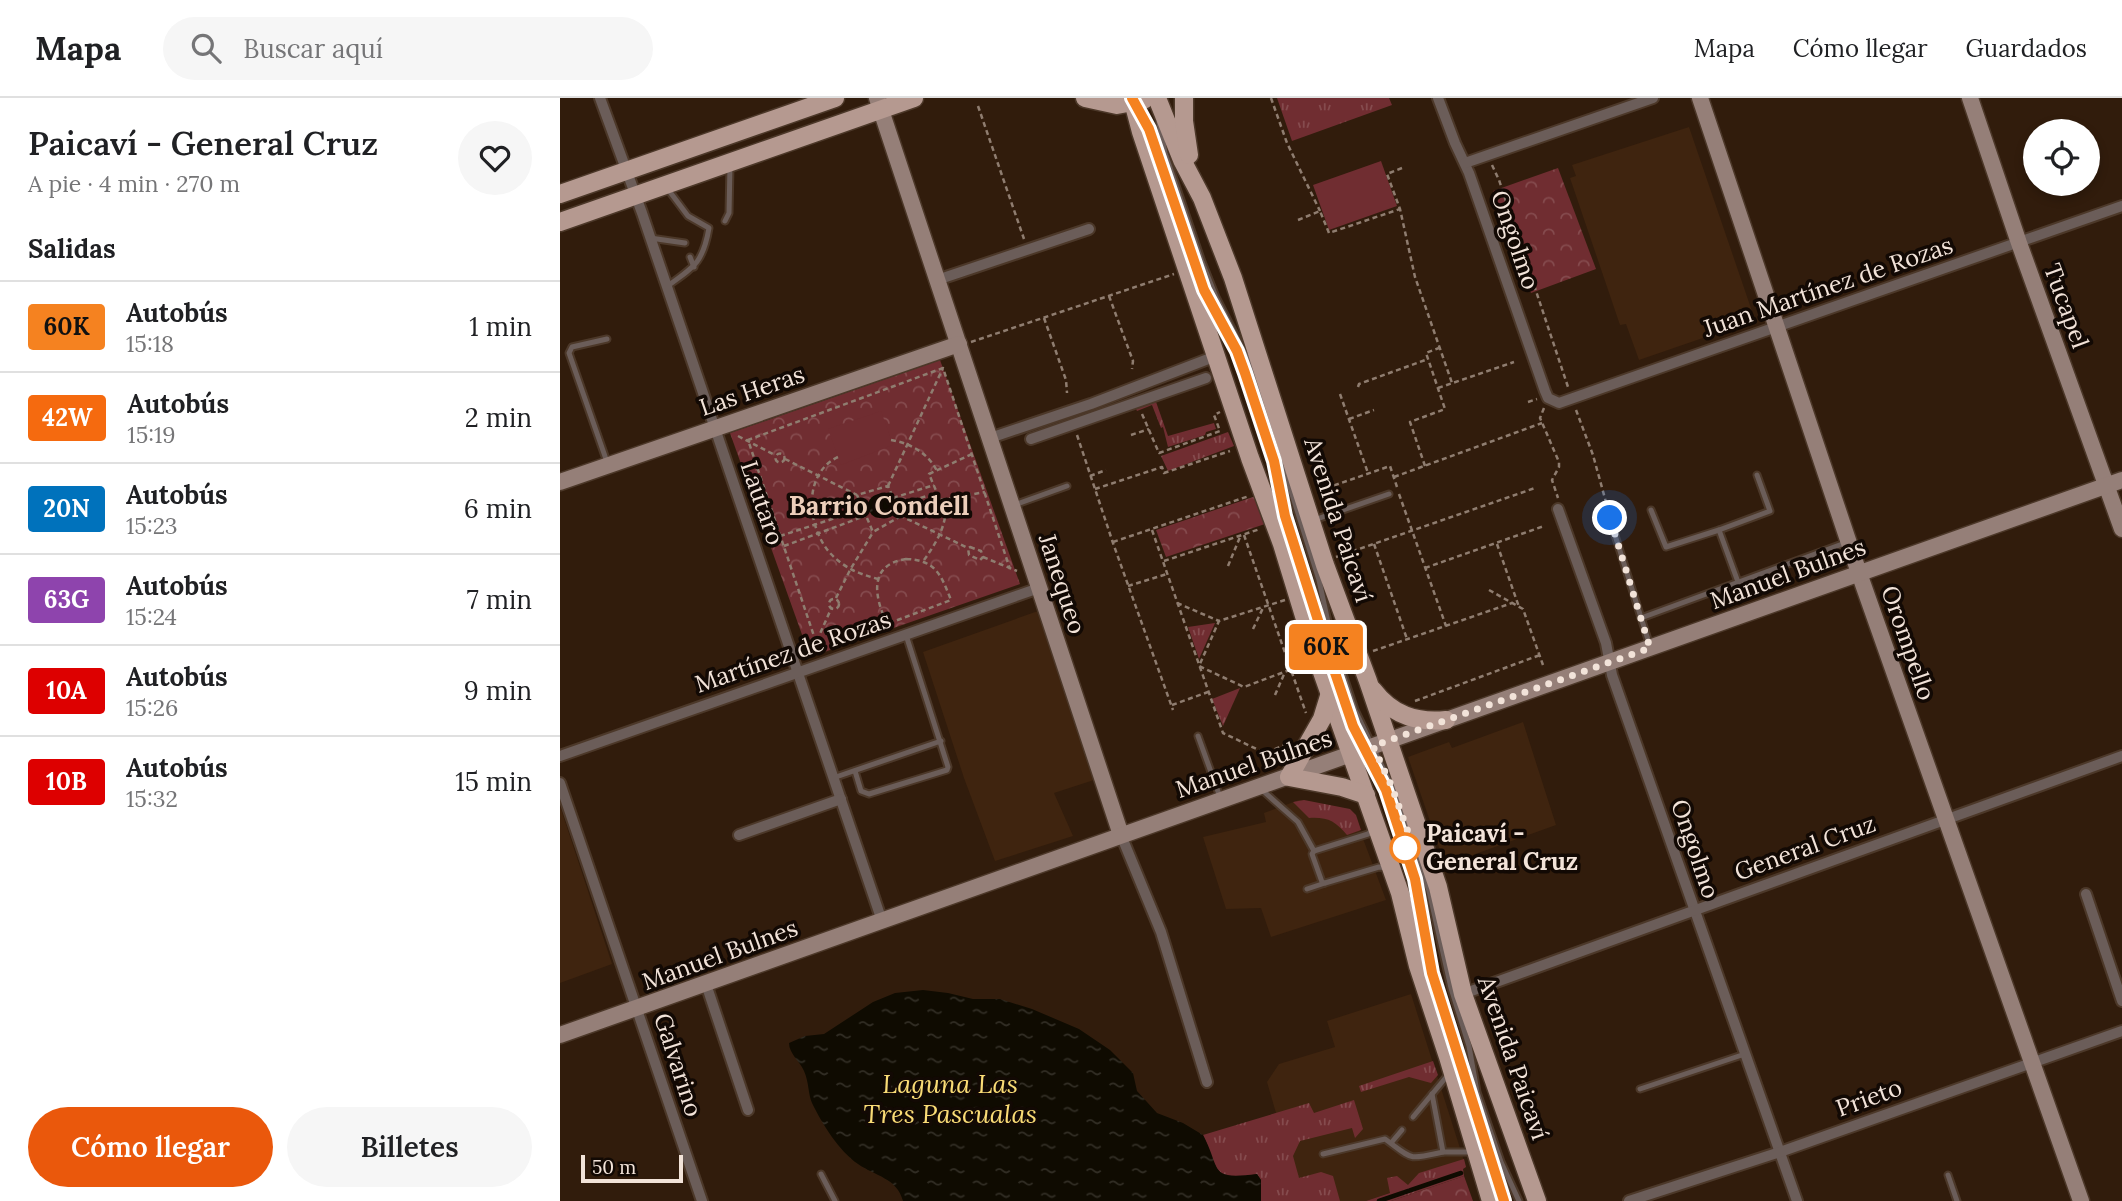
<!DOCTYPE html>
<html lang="es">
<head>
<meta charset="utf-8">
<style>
  body { margin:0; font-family:Lora,serif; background:#f6f6f6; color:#202124; height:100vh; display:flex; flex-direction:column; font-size:26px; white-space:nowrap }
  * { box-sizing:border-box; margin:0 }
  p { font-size:23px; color:#757577 }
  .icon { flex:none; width:38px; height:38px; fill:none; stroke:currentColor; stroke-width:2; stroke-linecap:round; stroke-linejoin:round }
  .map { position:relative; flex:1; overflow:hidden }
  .sheet { display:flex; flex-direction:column; background:#fff; width:560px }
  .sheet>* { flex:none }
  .badge { padding:0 14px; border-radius:5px; font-size:24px; line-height:46px }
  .controls { position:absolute; left:1463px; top:21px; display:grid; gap:14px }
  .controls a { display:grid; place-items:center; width:77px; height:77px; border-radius:50%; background:#fff; box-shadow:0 4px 10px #0003; font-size:35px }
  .scale { position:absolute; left:21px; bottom:18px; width:102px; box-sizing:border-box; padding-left:7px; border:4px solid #f2e3d9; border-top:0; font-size:19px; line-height:24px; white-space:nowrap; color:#f2e3d9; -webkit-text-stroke:5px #120904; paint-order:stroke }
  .you { position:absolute; width:35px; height:35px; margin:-18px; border:5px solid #fff; border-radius:50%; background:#1a73e8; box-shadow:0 0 0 10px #1a73e833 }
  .map>.badge { position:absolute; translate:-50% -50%; box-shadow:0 0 0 4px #fff }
  h2 { padding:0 28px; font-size:26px; line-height:63px }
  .round { display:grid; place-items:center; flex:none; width:74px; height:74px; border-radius:37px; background:#f6f6f6 }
  .summary { display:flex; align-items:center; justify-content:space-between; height:119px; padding:0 28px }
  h1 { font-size:33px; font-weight:600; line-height:52px }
  .button { display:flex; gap:14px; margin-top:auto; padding:14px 28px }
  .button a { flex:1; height:80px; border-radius:42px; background:#ea580c; color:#fff; font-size:28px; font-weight:600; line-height:80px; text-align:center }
  .button a+a { background:#f6f6f6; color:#202124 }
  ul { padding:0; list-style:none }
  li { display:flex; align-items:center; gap:21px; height:91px; padding:0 28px; border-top:2px solid #e0e0e0 }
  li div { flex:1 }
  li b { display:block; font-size:26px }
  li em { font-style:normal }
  li .badge { min-width:77px; font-weight:700; text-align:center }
  header { display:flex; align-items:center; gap:42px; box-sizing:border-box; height:98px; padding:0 35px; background:#fff; border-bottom:2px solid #e0e0e0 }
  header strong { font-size:33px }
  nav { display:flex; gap:38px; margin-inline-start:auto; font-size:24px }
  .search { width:490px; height:63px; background:#f6f6f6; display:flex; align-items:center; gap:18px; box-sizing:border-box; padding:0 24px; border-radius:38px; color:#757577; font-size:26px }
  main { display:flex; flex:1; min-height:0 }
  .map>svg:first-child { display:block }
  .built { fill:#3f240f }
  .grass { fill:url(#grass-tufts) }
  .park { fill:url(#park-crowns) }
  .garden { fill:#702d31 }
  .water { fill:url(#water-ripples) }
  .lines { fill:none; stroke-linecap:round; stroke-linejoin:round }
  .stream { stroke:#0f0b01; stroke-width:4.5 }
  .lane-casing { stroke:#4c3829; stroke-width:9 }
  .street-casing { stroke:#4c3829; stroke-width:14 }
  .secondary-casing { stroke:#4c3829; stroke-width:19 }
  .primary-casing { stroke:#4c3829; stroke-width:21 }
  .path { stroke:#8f7d70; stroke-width:2.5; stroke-dasharray:5 3.5; stroke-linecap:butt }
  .lane { stroke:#6b5d59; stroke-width:5 }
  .street { stroke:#6b5d59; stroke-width:10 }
  .secondary { stroke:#957f78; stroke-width:16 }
  .primary { stroke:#b59990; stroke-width:18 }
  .line-casing { stroke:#fff; stroke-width:16 }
  .line { stroke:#f58220; stroke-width:10 }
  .walk { stroke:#f2e3d9; stroke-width:7; stroke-dasharray:0 12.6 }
  .stop-dot { fill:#fff; stroke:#f58220; stroke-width:3.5 }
  .labels { text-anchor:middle; stroke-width:7; stroke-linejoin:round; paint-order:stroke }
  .street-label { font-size:24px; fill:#f2e3d9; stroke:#120904 }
  .stop-label { font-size:24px; font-weight:bold; fill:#f2e3d9; stroke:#120904; text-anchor:start }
  .neighbourhood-label { font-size:26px; font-weight:bold; fill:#ecceba; stroke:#120904 }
  .water-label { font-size:26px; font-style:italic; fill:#fadc76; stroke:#120904 }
</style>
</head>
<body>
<header>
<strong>Mapa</strong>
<div class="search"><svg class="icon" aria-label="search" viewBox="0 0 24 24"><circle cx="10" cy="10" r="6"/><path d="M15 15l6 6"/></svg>Buscar aquí</div>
<nav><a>Mapa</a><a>Cómo llegar</a><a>Guardados</a></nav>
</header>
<main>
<section class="sheet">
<div class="summary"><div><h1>Paicaví - General Cruz</h1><p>A pie · 4 min · 270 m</p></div><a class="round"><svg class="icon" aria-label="heart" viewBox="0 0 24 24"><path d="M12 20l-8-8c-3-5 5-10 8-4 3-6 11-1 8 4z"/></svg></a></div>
<h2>Salidas</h2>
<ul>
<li><span class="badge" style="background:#f58220;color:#111">60K</span><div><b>Autobús</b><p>15:18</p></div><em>1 min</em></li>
<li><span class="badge" style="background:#f56a0f;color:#fff">42W</span><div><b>Autobús</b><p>15:19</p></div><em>2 min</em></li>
<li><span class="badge" style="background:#0072bc;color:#fff">20N</span><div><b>Autobús</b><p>15:23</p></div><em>6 min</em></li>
<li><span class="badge" style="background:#8e44ad;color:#fff">63G</span><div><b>Autobús</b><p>15:24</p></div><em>7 min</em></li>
<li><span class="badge" style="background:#d00;color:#fff">10A</span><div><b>Autobús</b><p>15:26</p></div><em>9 min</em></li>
<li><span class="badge" style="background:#d00;color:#fff">10B</span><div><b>Autobús</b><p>15:32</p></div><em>15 min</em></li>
</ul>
<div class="button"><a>Cómo llegar</a><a>Billetes</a></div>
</section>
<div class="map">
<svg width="1562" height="1103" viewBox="0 0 1562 1103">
  <defs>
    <pattern id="grass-tufts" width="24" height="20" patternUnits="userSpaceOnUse" patternTransform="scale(1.75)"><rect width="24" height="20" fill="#702d31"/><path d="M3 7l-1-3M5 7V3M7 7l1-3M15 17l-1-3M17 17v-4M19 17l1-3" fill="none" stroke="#854b4e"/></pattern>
    <pattern id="park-crowns" width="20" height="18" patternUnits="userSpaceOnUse" patternTransform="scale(1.75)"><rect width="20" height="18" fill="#702d31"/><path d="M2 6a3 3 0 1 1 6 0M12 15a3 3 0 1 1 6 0" fill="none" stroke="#854b4e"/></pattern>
    <pattern id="water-ripples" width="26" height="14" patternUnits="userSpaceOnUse" patternTransform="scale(1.75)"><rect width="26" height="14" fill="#0f0b01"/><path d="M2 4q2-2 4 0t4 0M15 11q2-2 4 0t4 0" fill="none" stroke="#322e25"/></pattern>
  </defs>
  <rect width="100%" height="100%" fill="#311c0c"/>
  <g class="built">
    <polygon points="1129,29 1195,222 1079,262 1066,226 1060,227 1010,80 1016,78 1012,67"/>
    <polygon points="478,513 537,681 494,695 513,738 435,763 404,680 363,554"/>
    <polygon points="963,624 996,727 885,767 848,659 889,644 892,650"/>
    <polygon points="739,702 793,714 826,802 711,839 701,810 666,811 643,739 706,724 704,715"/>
    <polygon points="0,708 52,866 0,885"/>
    <polygon points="851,896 906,1069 806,1103 715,1103 690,1024 716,1015 707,984 719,966 775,949 767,923"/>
  </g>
  <g class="grass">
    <polygon points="717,0 829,0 832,7 732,43"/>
    <polygon points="595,301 608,338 654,325 656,331 646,334 645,337 608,349 603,329 601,330 592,307 577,313 575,309"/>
    <polygon points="668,334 674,348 608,373 601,358"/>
    <polygon points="655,525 639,561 628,529"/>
    <polygon points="680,590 663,628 652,601"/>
    <path d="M744,702L790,711L796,717L801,732L787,737C775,723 768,719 749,720L733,704Z"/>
    <polygon points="873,963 878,977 871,985 849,979 801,994 799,988"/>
    <path d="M794,1002L803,1031L795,1040L792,1030L740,1043L733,1058L739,1080L761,1074L773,1078L780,1103H701V1082L697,1076C689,1077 677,1081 669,1079C652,1075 650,1049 643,1037L749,1005L754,1015Z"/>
    <polygon points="904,1061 906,1069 903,1071 904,1078 831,1103 806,1103 830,1095 827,1080 837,1078 848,1087 859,1075"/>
  </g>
  <g class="park">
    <polygon points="998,70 1036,171 971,195 933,93"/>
    <polygon points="380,262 460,486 250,559 170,335"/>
    <polygon points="696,398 705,426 606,459 596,432"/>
    <polygon points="904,1078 913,1103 831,1103"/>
  </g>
  <g class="garden">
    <polygon points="821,63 837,108 769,132 753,87"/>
    <polygon points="321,313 333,347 281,367 268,331"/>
  </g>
  <g class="water">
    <circle cx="320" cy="408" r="12"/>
    <path d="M363,892L388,895L413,901H440L472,911L519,931L550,952L573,975L577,993L597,1015L623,1025L643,1037C662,1072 647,1082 697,1076L701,1082V1103H343C337,1080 315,1078 298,1066C279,1053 262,1026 252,1005C248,996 249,984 244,973C240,963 229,956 229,945L245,938L264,936L313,904L335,895Z"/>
  </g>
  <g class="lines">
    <polyline class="stream" points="819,1103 901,1075"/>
    <g class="lane-casing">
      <g id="lane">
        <polyline points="599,24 605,55 642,164 656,199 693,272 759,482 772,543 795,612 832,689 869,793 891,890 909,948 917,994 941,1064 959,1103"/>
        <polyline points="604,76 644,192 677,253 685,275 710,351 725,417 767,554 793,628 822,683 841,739 859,796 872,875 944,1103"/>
        <polyline points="165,123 169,115 170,68"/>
        <polyline points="90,140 125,145"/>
        <polyline points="130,159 134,169"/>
        <path d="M106,189C134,169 143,165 149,130L128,118L107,90"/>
        <polyline points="47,241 12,249 9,255 47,364"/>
        <polyline points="454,407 507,388"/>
        <polyline points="1091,412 1106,449 1159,432 1178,484"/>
        <polyline points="754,422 829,396"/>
        <polyline points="1159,432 1210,413 1197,377"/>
        <polyline points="1054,434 1090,548"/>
        <polyline points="1081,520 1285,445"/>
        <polyline points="638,638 660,699"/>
        <polyline points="295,673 301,693 309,696 387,672 388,669 346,537"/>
        <polyline points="273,680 381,643"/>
        <polyline points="701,691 738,724 754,753"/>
        <polyline points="814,731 808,736 754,753 752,756 762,784 765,785 819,769 827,770"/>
        <polyline points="747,791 765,785"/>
        <polyline points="1080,991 1185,956"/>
        <polyline points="853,1019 888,977"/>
        <polyline points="831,1045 842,1032"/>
        <polyline points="883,1054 912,1054"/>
        <path d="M763,1056L825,1041C854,1062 847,1062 883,1054L872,996"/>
        <polyline points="261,1076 275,1103"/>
        <polyline points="1388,1077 1397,1103"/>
      </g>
    </g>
    <g class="street-casing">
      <g id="street">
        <polyline points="40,0 82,115 322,823"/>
        <polyline points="878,0 895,45 909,75 985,293 988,300 999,305 1562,108"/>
        <polyline points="905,65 1093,0"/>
        <polyline points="377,182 529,131"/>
        <polyline points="430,340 531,306 656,258"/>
        <polyline points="471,341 646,280"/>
        <polyline points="998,411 1046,545 1052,577 1237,1103"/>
        <polyline points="0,658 479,490"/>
        <polyline points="0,685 142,1103"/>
        <polyline points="179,737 281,701"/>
        <polyline points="561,737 601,834 647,984"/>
        <polyline points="1526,796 1562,903"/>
        <polyline points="146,886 188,1012"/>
        <polyline points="903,896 1562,658"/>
        <polyline points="1069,1103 1220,1054 1562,933"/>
      </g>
    </g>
    <g class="secondary-casing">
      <g id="secondary">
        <polyline points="317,0 561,737"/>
        <polyline points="1140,0 1299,475 1521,1103"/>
        <polyline points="1410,0 1459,145 1562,431"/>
        <polyline points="0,384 399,246"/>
        <polyline points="0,937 1562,382"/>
      </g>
    </g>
    <g class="primary-casing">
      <g id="primary">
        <polyline points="525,0 557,7 584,2"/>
        <polyline points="572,0 581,34 690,360 722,446 756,557 840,795 858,868 888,959 931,1103"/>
        <polyline points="597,0 622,62 642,100 673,180 765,467 808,583 878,789 903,896 977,1103"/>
        <polyline points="624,0 624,23 629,57"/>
        <polyline points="0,96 275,0"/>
        <polyline points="0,124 354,0"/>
        <path d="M813,592C832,617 856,625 886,622"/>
        <polyline points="770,595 762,621 729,679 782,689 806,697"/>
      </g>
    </g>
    <g class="path">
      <polyline points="711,0 727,45 760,113"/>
      <polyline points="418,8 464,141"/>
      <polyline points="932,67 939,82 1008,289"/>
      <polyline points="842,70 827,76 840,111 855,179 892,285"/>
      <polyline points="738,122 760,113 769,135 840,111"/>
      <polyline points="549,198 573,263 572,271"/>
      <polyline points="484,220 506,282 507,295"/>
      <polyline points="411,244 614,176"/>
      <polyline points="798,289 799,286 868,261"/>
      <polyline points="878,290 954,264"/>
      <polyline points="780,296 808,375"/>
      <polyline points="968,304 977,301"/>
      <polyline points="984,310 980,320 999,364 999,369 992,382 998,400"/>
      <polyline points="1016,312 1033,357 1052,426"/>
      <polyline points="582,316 599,355 660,333 654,317 660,314"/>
      <polyline points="789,321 814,312"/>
      <polyline points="517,337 553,445 613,612"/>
      <polyline points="571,337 589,331"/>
      <polyline points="178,338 215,357"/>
      <path d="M331,342C350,345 368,355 377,373"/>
      <circle cx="220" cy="360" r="4.5"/>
      <polyline points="412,356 369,376 380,402 425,394"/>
      <path d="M278,359C242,376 247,429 270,455C284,470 299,476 318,481"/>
      <polyline points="225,361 297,397"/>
      <polyline points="865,368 850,324 885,311 866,255 879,250"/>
      <polyline points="530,378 546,372"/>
      <polyline points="834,379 982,325"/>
      <polyline points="328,388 383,270"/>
      <polyline points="535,391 602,369 604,375 670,353"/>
      <polyline points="758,393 830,368 837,389"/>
      <polyline points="839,396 886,528"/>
      <polyline points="333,400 374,387"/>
      <polyline points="336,407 377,395"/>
      <polyline points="341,418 313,434 297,397 328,388 341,418 408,450"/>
      <polyline points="592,432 663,635 705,655 730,645"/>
      <polyline points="684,437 746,615"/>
      <polyline points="220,438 303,411"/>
      <polyline points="553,444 689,398"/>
      <polyline points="814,446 847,541"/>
      <polyline points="937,446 959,509"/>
      <polyline points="224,448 305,418"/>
      <polygon points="410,449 421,453 423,459 420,462 409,457 408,450"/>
      <polyline points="423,459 457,473"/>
      <polyline points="776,459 975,390"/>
      <path d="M346,461C376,462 381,477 391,502L327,526C315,500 307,467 346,461Z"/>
      <path d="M364,462C377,444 389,424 385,401"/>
      <polyline points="604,463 700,431"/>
      <polyline points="668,468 680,439"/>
      <polyline points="865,470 984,428"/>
      <polyline points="568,488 607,476"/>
      <polyline points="929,492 963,511 983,567"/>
      <polyline points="276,500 290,472 312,436"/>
      <circle cx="274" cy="506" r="5"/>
      <polyline points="725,502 659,523 639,568 684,589 743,567"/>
      <polyline points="617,505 659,523"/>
      <polyline points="693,531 703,510"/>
      <polyline points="256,544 188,342 383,270 450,471"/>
      <polyline points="813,553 952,505"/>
      <polyline points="250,558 271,511"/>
      <polyline points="715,597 725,574"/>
      <polyline points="855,603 980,557"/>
      <polyline points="612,607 648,594"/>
    </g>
    <use href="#lane" class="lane"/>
    <use href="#street" class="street"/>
    <use href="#secondary" class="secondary"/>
    <use href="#primary" class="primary"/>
  </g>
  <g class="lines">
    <g class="line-casing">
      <polyline id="line" points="572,0 589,31 644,192 677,253 685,275 714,363 725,418 768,554 793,628 826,692 855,781 872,875 944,1103"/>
    </g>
    <use href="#line" class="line"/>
    <polyline class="walk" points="845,750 853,748 832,689 813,648 1090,550 1050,420"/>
  </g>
  <circle class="stop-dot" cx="845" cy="750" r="14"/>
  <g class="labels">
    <g class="street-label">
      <text transform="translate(955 142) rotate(71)" y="8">Ongolmo</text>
      <text transform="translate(1268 189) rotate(-19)" y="8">Juan Martínez de Rozas</text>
      <text transform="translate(1506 208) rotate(70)" y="8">Tucapel</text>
      <text transform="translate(192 293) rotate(-19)" y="8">Las Heras</text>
      <text transform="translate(202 405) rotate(71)" y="8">Lautaro</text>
      <text transform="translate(778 422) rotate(72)" y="8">Avenida Paicaví</text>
      <text transform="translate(1228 476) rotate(-20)" y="8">Manuel Bulnes</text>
      <text transform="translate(502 486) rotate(72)" y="8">Janequeo</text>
      <text transform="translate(1348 545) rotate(71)" y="8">Orompello</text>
      <text transform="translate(233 554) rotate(-19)" y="8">Martínez de Rozas</text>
      <text transform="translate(694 666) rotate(-19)" y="8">Manuel Bulnes</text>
      <text transform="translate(1245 750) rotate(-20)" y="8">General Cruz</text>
      <text transform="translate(1135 751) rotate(71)" y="8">Ongolmo</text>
      <text transform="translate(160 857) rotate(-20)" y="8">Manuel Bulnes</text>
      <text transform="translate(953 960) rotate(71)" y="8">Avenida Paicaví</text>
      <text transform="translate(118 967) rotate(72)" y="8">Galvarino</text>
      <text transform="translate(1309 1000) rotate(-20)" y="8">Prieto</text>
    </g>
    <g class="stop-label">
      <text x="866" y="744">Paicaví -<tspan x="866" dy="28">General Cruz</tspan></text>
    </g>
    <g class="neighbourhood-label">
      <text x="319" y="417">Barrio Condell</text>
    </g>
    <g class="water-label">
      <text x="390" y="995">Laguna Las<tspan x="390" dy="30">Tres Pascualas</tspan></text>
    </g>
  </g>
</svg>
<div class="controls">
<a><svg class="icon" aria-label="locate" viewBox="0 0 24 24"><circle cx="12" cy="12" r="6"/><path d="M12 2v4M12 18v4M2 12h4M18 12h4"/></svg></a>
</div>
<div class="scale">50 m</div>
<div class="you" style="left:1050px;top:420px"></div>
<b class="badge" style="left:766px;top:549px;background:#f58220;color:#111">60K</b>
</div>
</main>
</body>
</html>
